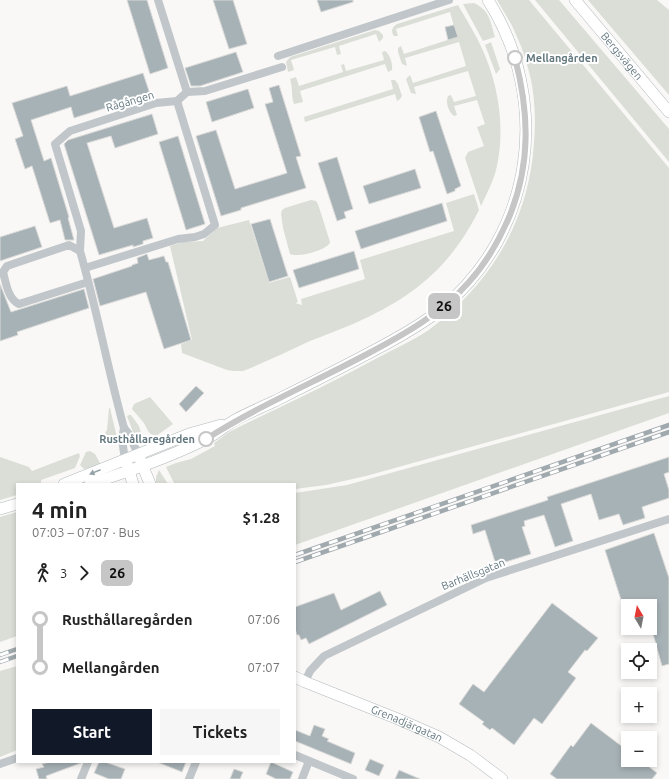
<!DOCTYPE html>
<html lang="en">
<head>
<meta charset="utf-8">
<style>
  body { margin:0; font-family:Ubuntu,sans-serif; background:#f6f6f6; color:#222; height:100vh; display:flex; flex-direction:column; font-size:15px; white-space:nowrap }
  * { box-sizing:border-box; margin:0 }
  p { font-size:13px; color:#767676 }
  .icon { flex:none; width:22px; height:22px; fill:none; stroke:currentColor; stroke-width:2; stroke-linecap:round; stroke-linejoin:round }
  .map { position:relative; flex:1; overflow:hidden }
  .panel { position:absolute; left:16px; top:483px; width:280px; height:280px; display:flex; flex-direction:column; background:#fff; border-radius:0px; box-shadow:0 2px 6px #0003 }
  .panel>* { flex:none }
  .badge { padding:0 8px; border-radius:6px; font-size:14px; line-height:26px }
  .needle { width:26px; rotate:350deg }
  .fabs { position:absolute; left:621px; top:599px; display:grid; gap:8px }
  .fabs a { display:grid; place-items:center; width:36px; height:36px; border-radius:0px; background:#fff; box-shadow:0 2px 6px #0003; font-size:20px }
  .map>.badge { position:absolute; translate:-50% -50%; box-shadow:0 0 0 2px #fff }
  .legs { display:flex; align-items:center; gap:6px; height:44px; padding:0 16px; font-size:13px }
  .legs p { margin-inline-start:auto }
  .headline { display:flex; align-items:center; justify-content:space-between; height:68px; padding:0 16px }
  h1 { font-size:22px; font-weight:700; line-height:30px }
  .primary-button { display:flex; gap:8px; margin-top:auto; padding:8px 16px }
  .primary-button a { flex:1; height:46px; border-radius:0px; background:#111827; color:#fff; font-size:16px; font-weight:700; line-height:46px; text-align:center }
  .primary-button a+a { background:#f6f6f6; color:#222 }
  ul { padding:0 16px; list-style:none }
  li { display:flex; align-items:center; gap:14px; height:48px; font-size:15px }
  li i { display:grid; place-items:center; width:6px; height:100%; margin:0 5px; background:currentColor }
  li i::after { content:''; width:10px; height:10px; margin:-5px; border:3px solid; border-radius:50%; background:#fff }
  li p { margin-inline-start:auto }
  li:first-child i { background:linear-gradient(#0000 50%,currentColor 0) }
  li:last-child i { background:linear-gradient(currentColor 50%,#0000 0) }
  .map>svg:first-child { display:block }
  .green { fill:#daded6 }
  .building { fill:#a7b2b6; stroke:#dbdad9 }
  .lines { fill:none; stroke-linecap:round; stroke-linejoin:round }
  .secondary-casing { stroke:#b3babd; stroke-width:12 }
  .street { stroke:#c0c6c9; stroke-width:8 }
  .secondary { stroke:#fff; stroke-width:11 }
  .rail-casing { stroke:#a0a9ad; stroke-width:4.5 }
  .rail { stroke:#fff; stroke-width:3; stroke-dasharray:9; stroke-linecap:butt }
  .oneway { fill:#93a1a7 }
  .line-1-casing { stroke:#fff; stroke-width:9 }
  .line-1 { stroke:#c6c6c6; stroke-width:6 }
  .stop-1-dot { fill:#fff; stroke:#c6c6c6; stroke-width:2 }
  .labels { text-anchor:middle; stroke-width:4; stroke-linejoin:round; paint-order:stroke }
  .street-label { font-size:11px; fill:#657981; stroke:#fff }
  .stop-label { font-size:11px; font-weight:bold; fill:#657981; stroke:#fff; text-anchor:start }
</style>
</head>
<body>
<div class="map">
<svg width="669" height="779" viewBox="0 0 669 779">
  <rect width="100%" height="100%" fill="#f9f8f6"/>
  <g class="green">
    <path d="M497,0H529L669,168V392L366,476L326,485L295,489V484L174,483L166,467L176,463L191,459L215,446L214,443L229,432C280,407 332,383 383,355C398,347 416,339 430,329C492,282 529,220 534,143C536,119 535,92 528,68C525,58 522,47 517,37C512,24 504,12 497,0Z"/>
    <polygon points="535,0 559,0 669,129 669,162"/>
    <polygon points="588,0 657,0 669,10 669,95"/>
    <path d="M474,3C490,11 490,20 495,37L483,41L464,6L463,4Z"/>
    <path d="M458,5C467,21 477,36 484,53C499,88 505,129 497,166C494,180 487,193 481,206L465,158L468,152L484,146L477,127L485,124L477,100L454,106L457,115L454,116C449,112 445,103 448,96L451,95L454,102L476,96L468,71L414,87L416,94L411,93L406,79L410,75L413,83L466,66L459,42L405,58L407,66L402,64L398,52V48L401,46L404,54L457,37L450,12L396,29L398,36H394C390,31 393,26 397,24Z"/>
    <polygon points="375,30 379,31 383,35 383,38 379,42 376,34 339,46 341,54 337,55 335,47 291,60 294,70 288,72 286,62 290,57"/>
    <polygon points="491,42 500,69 496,74 485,45"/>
    <path d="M385,51C390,54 393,64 392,70L388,72L385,64L300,91L303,102L294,104C291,96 293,88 290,79L296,77L299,86L343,72L341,65L344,64L346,71L384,60L382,52Z"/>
    <polygon points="391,80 395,80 398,84 402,96 400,99 397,101 395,94 305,122 304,117 393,89"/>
    <path d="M474,194L479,210C450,268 412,298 353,324C339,330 325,335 310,341C288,351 266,362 243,371H233L227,370L182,353L181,344L192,340L170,246L183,242L203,241L217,228L249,220L269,283L290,277L298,302L295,303L302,305L301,299L365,279L360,260L454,231L446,203Z"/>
    <path d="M311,200L316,201L318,204L330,242C328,250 298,258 290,254L283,228L281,214L282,210L285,208Z"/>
    <polygon points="669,396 669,413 295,545 295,493 347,485"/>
    <polygon points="150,397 173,424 156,436 151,434 148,431 144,423 132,409 134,404"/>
    <polygon points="109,408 110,408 118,442 104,445 101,444 100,441 107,430"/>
    <polygon points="129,415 131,415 139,426 141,433 138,437 135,437 127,416"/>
    <polygon points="90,451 95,454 101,465 84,469 80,465 86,452"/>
    <polygon points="79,453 80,456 75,468 41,480 41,484 17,484 17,495 0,500 0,457 29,467 32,471"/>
    <polygon points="159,470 168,484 156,484 156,477"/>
    <polygon points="17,512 17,636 0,642 0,517"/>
    <polygon points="17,666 17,750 0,757 0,671"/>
  </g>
  <g class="building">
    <polygon points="127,0 147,0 168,68 150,74"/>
    <polygon points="213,0 233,0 247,44 229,49"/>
    <polygon points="317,0 353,0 353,2 321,12"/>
    <polygon points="454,25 458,37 448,40 445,27"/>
    <polygon points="236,52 243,72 200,86 191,86 185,68"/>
    <polygon points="143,73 150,94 74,118 71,107 31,120 44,161 51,158 69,217 68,218 74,240 65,240 60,220 50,223 32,166 25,169 15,139 23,136 12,103 67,86 70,96"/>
    <polygon points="279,85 301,156 296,157 306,188 241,208 241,210 221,216 196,136 216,130 235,189 287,173 265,104 273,102 269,88"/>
    <polygon points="248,89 254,108 212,122 206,102"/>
    <polygon points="436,111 461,186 455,189 455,191 447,194 433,151 430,152 419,117"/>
    <polygon points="152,114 158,134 115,148 111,136 87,143 114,228 147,218 153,238 143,241 143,244 133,247 133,245 99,255 64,144 68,140"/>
    <polygon points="178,136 205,224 186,230 159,142"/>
    <polygon points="337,157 353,209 344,212 346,218 337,221 318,163"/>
    <polygon points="415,169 421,188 369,204 363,186"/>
    <polygon points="442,203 447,221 361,249 355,231"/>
    <polygon points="270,219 288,276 269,282 251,224"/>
    <polygon points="35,226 42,247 0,261 0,237"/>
    <polygon points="354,251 359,269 299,288 293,270"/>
    <polygon points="147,254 149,260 164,256 166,262 168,262 191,340 164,349 146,292 100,306 93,279 132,266 132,265 138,263 137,258"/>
    <polygon points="0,284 11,312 84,289 89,308 17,332 18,335 0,341"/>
    <polygon points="196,386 204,393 186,412 179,404"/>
    <polygon points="669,457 669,472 664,474 669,490 669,498 642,507 645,518 623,525 619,514 599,520 591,494 561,504 573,541 555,547 544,515 524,521 525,526 522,527 531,554 496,565 485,530 473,534 471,525 548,500 547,497"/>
    <polygon points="654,533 669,578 669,664 662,666 650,623 650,606 623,606 605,550"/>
    <polygon points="380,591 387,605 309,644 306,638 301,640 299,635 297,635 295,629 295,607 334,593 341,610"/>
    <polygon points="552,603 598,638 587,651 585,650 568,672 576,678 542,724 534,718 514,745 492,728 490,730 482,724 484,722 459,704 473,684 484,692"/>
    <polygon points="591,723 628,751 628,760 640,760 657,773 652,779 557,779 550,774 571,745 573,747"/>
    <polygon points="314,725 325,729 322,736 329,739 327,741 355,753 351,764 295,741 295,730 310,736"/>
    <polygon points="370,759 384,765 379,776 365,770"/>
    <polygon points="49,762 81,762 81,763 46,776 47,779 39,779 36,769 44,767 42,764"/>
    <polygon points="99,762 105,762 125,769 121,779 109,779 94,773"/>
    <polygon points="157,762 186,762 182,772"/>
    <polygon points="271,762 293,772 290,779 276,779 266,774"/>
    <polygon points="234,769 243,772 240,779 230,779"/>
    <polygon points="399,770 420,779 395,779"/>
  </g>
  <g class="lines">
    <g class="secondary-casing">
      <g id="secondary">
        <path id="s1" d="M575,0L669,112"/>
        <polyline points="140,459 150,484"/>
        <polyline points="127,464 133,484"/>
        <polyline points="64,484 189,434 221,425"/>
        <path d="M90,484C129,471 167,458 204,440C215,435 224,426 235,420C248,413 262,407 275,401C307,385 339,369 371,352C394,340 418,327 440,310C534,234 552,101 488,0"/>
        <polyline points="0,509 17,504"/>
        <path id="s2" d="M295,677L305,682L398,719L439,737L470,755L502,779"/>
      </g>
    </g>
    <g class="street">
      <polyline points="158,0 187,92"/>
      <polyline points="278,56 449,0"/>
      <polyline points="80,251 81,231 55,144 70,131 156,103 177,101 187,92 205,91 282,67"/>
      <polyline points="85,268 178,239 195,237 204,234 215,225 177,101"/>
      <path d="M88,282L19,304C8,299 6,283 3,272L7,266L69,245L80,251C97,310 108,370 124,428L129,434L138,454"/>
      <polyline points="124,428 122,439 125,460"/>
      <polyline points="305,682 310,671 324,656 486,578 669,519"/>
      <polyline points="295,755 353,779"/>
      <polyline points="0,764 17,758"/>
      <polyline points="81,779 88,762"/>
      <polyline points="189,779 196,762"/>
      <polyline points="302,779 309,761"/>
    </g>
    <use href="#secondary" class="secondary"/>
    <g class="rail-casing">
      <g id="rail">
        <polyline points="295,555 669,425"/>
        <polyline points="295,562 669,432"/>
        <polyline points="0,655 17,649"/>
        <polyline points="0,662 17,656"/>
      </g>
    </g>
    <use href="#rail" class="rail"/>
  </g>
  <defs><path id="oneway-solid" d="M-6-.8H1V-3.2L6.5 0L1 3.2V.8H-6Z"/></defs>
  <use class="oneway" href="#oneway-solid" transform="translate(95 472) rotate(158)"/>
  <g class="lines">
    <g class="line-1-casing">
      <path id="line-1" d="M206,439C258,406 315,382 369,353C405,334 442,313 469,282C487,262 500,239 510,215C531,162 529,112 515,58"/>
    </g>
    <use href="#line-1" class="line-1"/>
  </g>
  <g class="stop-1-dot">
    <circle cx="515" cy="58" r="7"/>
    <circle cx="206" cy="439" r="7"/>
  </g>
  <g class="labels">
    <g class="street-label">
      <text dy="4" stroke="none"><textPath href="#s1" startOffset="73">Bergsvägen</textPath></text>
      <text transform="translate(130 101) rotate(-16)" y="4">Rågången</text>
      <text transform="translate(473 574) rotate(-22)" y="4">Barhällsgatan</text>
      <text dy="4" stroke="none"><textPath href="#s2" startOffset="121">Grenadjärgatan</textPath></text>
    </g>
    <g class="stop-label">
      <text x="526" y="62">Mellangården</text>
      <text x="195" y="443" text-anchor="end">Rusthållaregården</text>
    </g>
  </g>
</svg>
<div class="fabs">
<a><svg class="needle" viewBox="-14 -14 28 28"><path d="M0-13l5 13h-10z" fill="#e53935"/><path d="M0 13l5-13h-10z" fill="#767676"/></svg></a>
<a><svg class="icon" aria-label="locate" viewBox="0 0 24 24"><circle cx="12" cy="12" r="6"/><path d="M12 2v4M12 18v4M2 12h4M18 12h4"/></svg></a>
<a>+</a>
<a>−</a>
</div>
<b class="badge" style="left:444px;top:306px;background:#c6c6c6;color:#111">26</b>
<section class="panel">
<div class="headline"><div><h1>4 min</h1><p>07:03 – 07:07 · Bus</p></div><b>$1.28</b></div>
<div class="legs"><svg class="icon" aria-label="walk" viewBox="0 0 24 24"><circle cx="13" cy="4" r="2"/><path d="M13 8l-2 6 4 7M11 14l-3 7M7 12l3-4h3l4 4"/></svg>3<svg class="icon" aria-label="forward" viewBox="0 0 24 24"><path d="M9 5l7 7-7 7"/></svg><b class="badge" style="background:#c6c6c6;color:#111">26</b></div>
<ul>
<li><i style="color:#c6c6c6"></i><b>Rusthållaregården</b><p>07:06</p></li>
<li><i style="color:#c6c6c6"></i><b>Mellangården</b><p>07:07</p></li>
</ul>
<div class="primary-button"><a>Start</a><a>Tickets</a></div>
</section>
</div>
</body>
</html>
